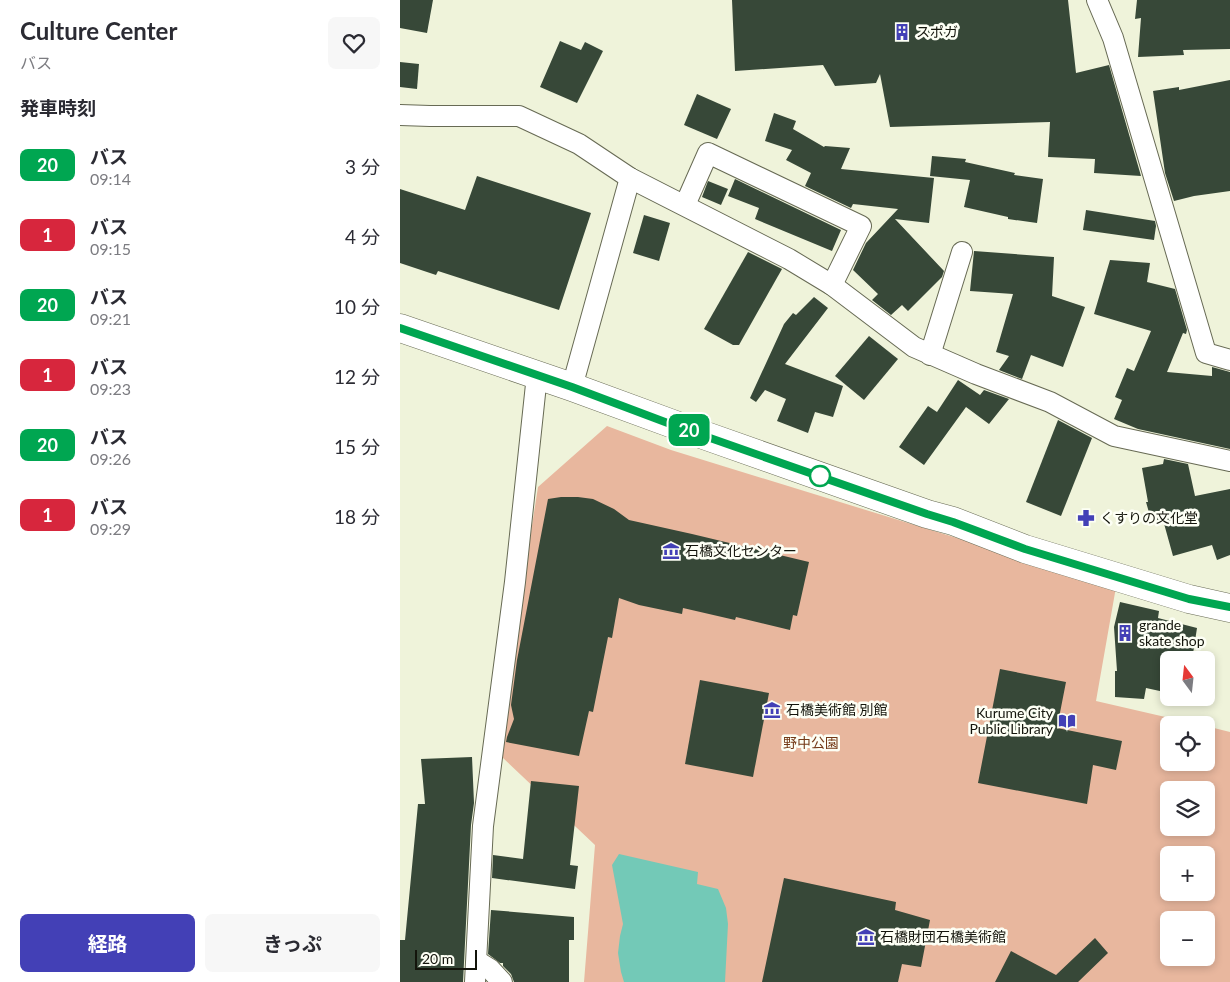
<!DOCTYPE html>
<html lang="ja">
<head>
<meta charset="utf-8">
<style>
  body { margin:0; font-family:Lato,"Noto Sans JP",sans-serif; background:#f7f7f7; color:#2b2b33; height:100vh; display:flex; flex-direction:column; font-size:19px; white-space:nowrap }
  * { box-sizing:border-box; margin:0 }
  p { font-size:16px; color:#7c7c81 }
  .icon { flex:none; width:28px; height:28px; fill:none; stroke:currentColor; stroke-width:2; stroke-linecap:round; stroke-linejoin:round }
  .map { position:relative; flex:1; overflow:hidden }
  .side { display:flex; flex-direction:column; background:#fff; width:400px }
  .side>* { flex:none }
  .badge { padding:0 10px; border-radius:8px; font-size:18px; line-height:32px }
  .needle { width:32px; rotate:345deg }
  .fabs { position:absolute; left:760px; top:651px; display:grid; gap:10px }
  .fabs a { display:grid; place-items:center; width:55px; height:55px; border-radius:8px; background:#fff; box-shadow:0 2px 8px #0003; font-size:25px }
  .scale { position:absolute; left:15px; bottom:12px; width:62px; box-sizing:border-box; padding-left:5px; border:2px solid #13140b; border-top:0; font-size:14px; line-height:18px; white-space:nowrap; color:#13140b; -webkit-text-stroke:4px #fdfff5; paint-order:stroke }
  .map>.badge { position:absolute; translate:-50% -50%; box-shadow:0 0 0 2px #fff }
  h2 { padding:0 20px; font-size:19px; line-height:45px }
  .round { display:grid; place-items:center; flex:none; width:52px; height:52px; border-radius:8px; background:#f7f7f7 }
  .summary { display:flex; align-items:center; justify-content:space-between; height:85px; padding:0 20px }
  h1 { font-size:24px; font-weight:700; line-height:38px }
  .button { display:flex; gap:10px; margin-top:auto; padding:10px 20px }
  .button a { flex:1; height:58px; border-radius:8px; background:#4340b6; color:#fff; font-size:20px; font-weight:700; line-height:58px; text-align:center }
  .button a+a { background:#f7f7f7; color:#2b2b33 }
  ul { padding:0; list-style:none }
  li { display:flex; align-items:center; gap:15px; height:70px; padding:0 20px }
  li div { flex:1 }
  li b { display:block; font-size:19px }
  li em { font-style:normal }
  li .badge { min-width:55px; font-weight:700; text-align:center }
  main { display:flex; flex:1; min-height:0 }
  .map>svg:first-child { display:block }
  .green { fill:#e8b79e; fill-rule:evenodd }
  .water { fill:#73c9b7 }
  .building { fill:#374838 }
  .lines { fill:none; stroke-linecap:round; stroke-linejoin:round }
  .street-casing { stroke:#676a54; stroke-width:22 }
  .highway-casing { stroke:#676a54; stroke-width:29 }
  .street { stroke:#fff; stroke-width:20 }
  .highway { stroke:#fff; stroke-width:28 }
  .line-casing { stroke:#fff; stroke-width:11 }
  .line { stroke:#00a651; stroke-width:8 }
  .stop-dot { fill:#fff; stroke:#00a651; stroke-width:2.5 }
  .labels { text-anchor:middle; stroke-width:5; stroke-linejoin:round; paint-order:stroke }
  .poi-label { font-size:14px; fill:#13140b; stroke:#fdfff5; text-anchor:start }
  .park-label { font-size:14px; fill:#743a17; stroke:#fdfff5 }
</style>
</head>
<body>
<main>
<section class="side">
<div class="summary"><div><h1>Culture Center</h1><p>バス</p></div><a class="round"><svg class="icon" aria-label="heart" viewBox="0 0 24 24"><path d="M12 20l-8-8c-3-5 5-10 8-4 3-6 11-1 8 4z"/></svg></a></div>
<h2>発車時刻</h2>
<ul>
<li><span class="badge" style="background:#00a651;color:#fff">20</span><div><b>バス</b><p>09:14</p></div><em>3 分</em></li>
<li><span class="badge" style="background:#d7263d;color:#fff">1</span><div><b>バス</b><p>09:15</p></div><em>4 分</em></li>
<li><span class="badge" style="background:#00a651;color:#fff">20</span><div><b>バス</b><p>09:21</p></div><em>10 分</em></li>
<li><span class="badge" style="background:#d7263d;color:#fff">1</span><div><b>バス</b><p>09:23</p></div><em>12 分</em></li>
<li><span class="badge" style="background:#00a651;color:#fff">20</span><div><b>バス</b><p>09:26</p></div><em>15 分</em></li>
<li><span class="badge" style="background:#d7263d;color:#fff">1</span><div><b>バス</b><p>09:29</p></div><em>18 分</em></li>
</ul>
<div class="button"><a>経路</a><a>きっぷ</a></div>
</section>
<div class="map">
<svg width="830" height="982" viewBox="0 0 830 982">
  <rect width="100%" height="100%" fill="#eff3da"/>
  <path class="green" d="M207,426L271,450L716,587L696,701L800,725H769V762H806V726L830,732V982H184L195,845L102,757L117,622L138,487ZM769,790H806V828H769ZM769,855H806V892H769ZM769,920H806V958H769Z"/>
  <polygon class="water" points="219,854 298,872 297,884 318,889 326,908 328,924 325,982 224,982 221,972 218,953 220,936 223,924 212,865"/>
  <g class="building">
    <polygon points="0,0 33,0 27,33 0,28"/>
    <polygon points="332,0 668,0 676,73 709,65 741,176 694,173 695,159 648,157 650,122 490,127 480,74 476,83 435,86 423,65 335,71"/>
    <polygon points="737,0 830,0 830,49 783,50 784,55 738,57 741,18 735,19"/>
    <polygon points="160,41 181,50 185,42 203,51 177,103 140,87"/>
    <polygon points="0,62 19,64 17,89 0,87"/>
    <polygon points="830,80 830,191 794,196 774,201 765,173 753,91 779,87 779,90"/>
    <polygon points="297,94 331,109 317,139 284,125"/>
    <polygon points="374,113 396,121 393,129 424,147 425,146 450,148 441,169 534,178 529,223 495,219 544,271 542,277 508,311 502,305 491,315 472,300 478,294 453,270 466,243 498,209 453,204 451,208 405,186 411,173 386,160 392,150 365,141"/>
    <polygon points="532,156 566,159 565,162 615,173 614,175 643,179 637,223 608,219 608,217 564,207 570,180 530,176"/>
    <polygon points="77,176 191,213 159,310 38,271 36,275 0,263 0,189 65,210"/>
    <polygon points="335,179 441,230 432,251 355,219 359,208 328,196"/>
    <polygon points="308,181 328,189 321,205 302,197"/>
    <polygon points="686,210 755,221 756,226 754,240 683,230"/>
    <polygon points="244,215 270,223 259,261 233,253"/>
    <polygon points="574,251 654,257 652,296 685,307 663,367 631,355 622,379 599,370 609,356 596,352 613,294 570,291"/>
    <polygon points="348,252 382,269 339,345 333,345 304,329"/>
    <polygon points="710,260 750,263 747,282 775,289 787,330 786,334 783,333 767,372 812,376 812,367 830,372 830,449 738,429 714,419 722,400 715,397 727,368 734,371 751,331 694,314"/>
    <polygon points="414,297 428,308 385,364 443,386 433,417 415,412 408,433 377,421 386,399 365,390 356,402 350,398 384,324 393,313 396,315"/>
    <polygon points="469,336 498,359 464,400 435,376"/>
    <polygon points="558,380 580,395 584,390 609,399 589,424 566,407 524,465 499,447 528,406 537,412"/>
    <polygon points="658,420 692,438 661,516 626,502"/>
    <polygon points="764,459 788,464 795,496 830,489 830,555 817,560 812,545 773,556 763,520 752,523 746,502 748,502 742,468 763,464"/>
    <polygon points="161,497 178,497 193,499 214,509 229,520 292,534 409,562 397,616 393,615 390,630 336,617 335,620 283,608 282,614 239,605 219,598 212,638 208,637 193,712 189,711 179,756 106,742 107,737 114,719 111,705 117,660 148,499"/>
    <polygon points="720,602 759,611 758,618 797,628 792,660 775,656 774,660 769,660 769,693 746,688 744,699 715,697 715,671 717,671 714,627"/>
    <polygon points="600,669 666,682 657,728 722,741 716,770 693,765 687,804 578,783"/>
    <polygon points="300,680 369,693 353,777 285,764"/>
    <polygon points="72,757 74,803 71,825 63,982 0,982 0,940 5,940 18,804 25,804 21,759"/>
    <polygon points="131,781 179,786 170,865 178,866 175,889 92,878 93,855 123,859"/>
    <polygon points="384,878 496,902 495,910 530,920 521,967 502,964 498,982 362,982"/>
    <polygon points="91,910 174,917 174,940 169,940 169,982 114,982 111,974 103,966 103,963 100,963 88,954"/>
    <polygon points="695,938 708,953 678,982 595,982 611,951 656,975"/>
  </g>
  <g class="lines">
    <g class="street-casing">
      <g id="street">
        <polyline points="697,0 713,38 806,353 830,360"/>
        <polyline points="0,115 30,116 119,116 179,144 230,178 389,259 432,285 514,347 576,374 650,402 714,436 830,461"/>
        <polyline points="285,205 308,153 461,226 432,285"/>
        <polyline points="530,355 562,252"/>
        <polyline points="172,387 230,178"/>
        <polyline points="77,961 90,969 102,982"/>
        <polyline points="75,982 83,826 115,582 137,375"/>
      </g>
    </g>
    <g class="highway-casing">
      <polyline id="highway" points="0,328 172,387 292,431 527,514 553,521 625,549 789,599 830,608"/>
    </g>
    <use href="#street" class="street"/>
    <use href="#highway" class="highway"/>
  </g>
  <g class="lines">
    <g class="line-casing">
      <polyline id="line" points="0,328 172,387 273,425 527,514 553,522 625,549 789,599 830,607"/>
    </g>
    <use href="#line" class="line"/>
  </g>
  <defs>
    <g id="building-bare" transform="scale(1.35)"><path d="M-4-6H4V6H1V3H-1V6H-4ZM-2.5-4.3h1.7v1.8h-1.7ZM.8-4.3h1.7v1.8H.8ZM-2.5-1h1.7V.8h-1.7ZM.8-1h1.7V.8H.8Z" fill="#4340b6" stroke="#fdfff5" stroke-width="2.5" paint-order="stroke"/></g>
    <g id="pharmacy-bare" transform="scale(1.35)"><path d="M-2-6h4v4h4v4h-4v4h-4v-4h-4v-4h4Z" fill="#4340b6" stroke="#fdfff5" stroke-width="2.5" paint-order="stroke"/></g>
    <g id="museum-bare" transform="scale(1.35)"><path d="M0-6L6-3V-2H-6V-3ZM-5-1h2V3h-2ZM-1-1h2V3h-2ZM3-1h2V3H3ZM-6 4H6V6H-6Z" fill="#4340b6" stroke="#fdfff5" stroke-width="2.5" paint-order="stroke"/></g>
    <g id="library-bare" transform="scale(1.35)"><path d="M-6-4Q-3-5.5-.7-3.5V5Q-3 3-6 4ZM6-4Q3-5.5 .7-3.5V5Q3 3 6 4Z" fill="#4340b6" stroke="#fdfff5" stroke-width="2.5" paint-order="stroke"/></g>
  </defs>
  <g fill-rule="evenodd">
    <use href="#building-bare" x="502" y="32"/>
    <use href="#pharmacy-bare" x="686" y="518"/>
    <use href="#museum-bare" x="271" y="551"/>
    <use href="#building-bare" x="725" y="633"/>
    <use href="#museum-bare" x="372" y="710"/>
    <use href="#library-bare" x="667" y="721"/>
    <use href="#museum-bare" x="466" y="937"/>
  </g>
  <circle class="stop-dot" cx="420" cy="476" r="10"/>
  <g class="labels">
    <g class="poi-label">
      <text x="516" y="37">スポガ</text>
      <text x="700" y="523">くすりの文化堂</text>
      <text x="285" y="556">石橋文化センター</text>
      <text x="739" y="630">grande<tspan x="739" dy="16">skate shop</tspan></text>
      <text x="386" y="715">石橋美術館 別館</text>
      <text x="653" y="718" text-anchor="end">Kurume City<tspan x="653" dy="16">Public Library</tspan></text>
      <text x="480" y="942">石橋財団石橋美術館</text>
    </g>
    <g class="park-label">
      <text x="411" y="748">野中公園</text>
    </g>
  </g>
</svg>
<div class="fabs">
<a><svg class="needle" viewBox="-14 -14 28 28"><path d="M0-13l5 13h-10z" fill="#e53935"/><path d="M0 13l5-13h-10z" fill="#7c7c81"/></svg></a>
<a><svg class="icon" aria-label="locate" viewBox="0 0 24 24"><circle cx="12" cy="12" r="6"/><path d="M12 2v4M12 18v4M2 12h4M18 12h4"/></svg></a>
<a><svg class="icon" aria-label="layers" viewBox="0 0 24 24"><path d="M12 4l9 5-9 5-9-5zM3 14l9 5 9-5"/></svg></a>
<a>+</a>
<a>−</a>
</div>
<div class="scale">20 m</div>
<b class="badge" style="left:289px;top:430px;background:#00a651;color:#fff">20</b>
</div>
</main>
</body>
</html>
